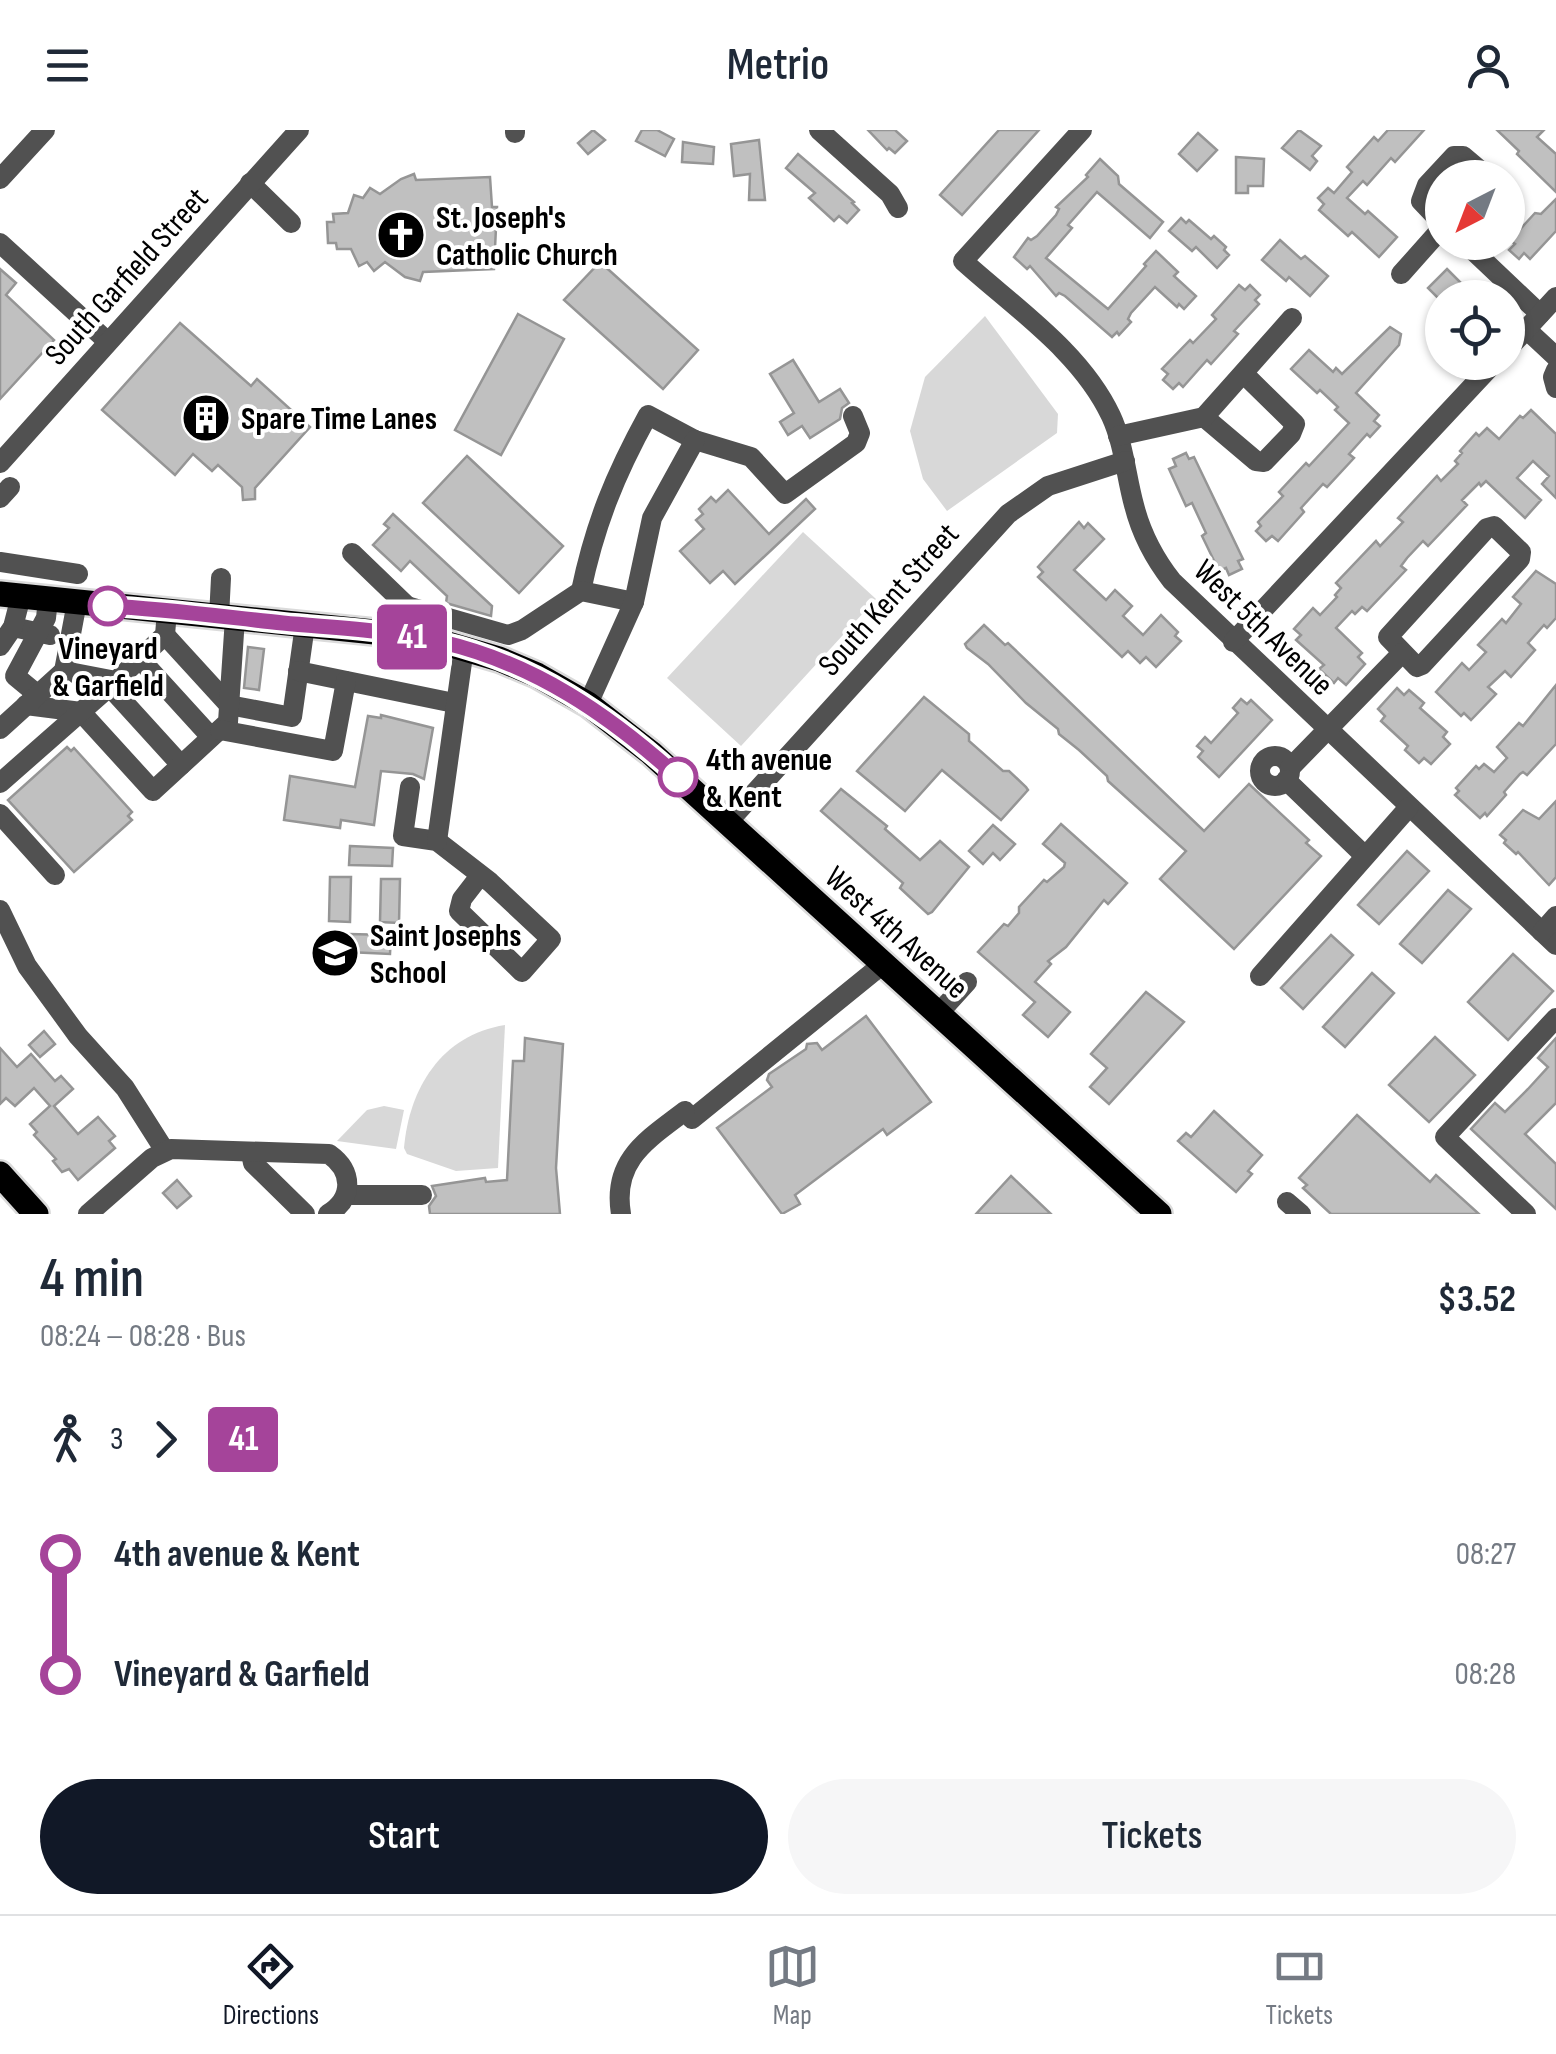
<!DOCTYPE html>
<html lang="en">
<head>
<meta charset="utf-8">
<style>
  body { margin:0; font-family:"Sofia Sans Condensed",sans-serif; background:#f6f6f7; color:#1f2937; height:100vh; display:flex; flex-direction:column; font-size:38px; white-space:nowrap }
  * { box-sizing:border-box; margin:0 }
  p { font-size:32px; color:#747a83 }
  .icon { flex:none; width:55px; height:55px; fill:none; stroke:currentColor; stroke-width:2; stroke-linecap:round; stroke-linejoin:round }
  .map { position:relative; height:1084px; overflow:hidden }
  .details { display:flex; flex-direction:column; background:#fff; flex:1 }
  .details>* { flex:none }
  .badge { padding:0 20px; border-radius:8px; font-size:35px; line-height:65px }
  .needle { width:65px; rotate:222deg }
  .fabs { position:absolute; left:1425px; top:30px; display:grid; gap:20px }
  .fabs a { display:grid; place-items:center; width:100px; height:100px; border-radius:50%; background:#fff; box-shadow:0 2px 8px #0004; font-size:50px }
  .map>.badge { position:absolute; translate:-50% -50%; box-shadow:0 0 0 5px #fff }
  .legs { display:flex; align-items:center; gap:15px; height:110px; padding:0 40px; font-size:32px }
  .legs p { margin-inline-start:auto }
  .overview { display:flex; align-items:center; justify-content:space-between; height:170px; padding:0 40px }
  h1 { font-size:55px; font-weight:600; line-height:75px }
  .action { display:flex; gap:20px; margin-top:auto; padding:20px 40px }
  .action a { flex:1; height:115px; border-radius:60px; background:#111827; color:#fff; font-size:40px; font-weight:600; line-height:115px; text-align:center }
  .action a+a { background:#f6f6f7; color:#1f2937 }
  ul { padding:0 40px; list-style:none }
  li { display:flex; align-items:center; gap:35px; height:120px; font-size:38px }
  li i { display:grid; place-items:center; width:15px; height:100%; margin:0 12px; background:currentColor }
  li i::after { content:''; width:25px; height:25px; margin:-12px; border:8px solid; border-radius:50%; background:#fff }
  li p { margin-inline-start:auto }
  li:first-child i { background:linear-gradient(#0000 50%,currentColor 0) }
  li:last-child i { background:linear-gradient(currentColor 50%,#0000 0) }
  header { display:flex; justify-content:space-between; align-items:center; height:130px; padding:0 40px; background:#fff; font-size:45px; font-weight:600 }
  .tabs { display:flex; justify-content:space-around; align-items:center; height:140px; border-top:2px solid #e0e1e3; background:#fff; font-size:28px; color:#747a83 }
  .tabs a { display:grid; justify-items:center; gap:5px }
  .tabs .active { color:#111827 }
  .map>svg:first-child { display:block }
  .green { fill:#d8d8d8 }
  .building { fill:#c0c0c0; stroke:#959595; stroke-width:2.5 }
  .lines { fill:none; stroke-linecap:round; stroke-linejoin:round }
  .major-casing { stroke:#dbdbdb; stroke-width:30 }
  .minor { stroke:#515151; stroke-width:20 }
  .major { stroke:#000; stroke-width:25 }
  .line-1-casing { stroke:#fff; stroke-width:22 }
  .line-1 { stroke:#a5449a; stroke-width:15 }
  .stop-1-dot { fill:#fff; stroke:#a5449a; stroke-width:5 }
  .labels { text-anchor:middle; stroke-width:8; stroke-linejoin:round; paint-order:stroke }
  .poi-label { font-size:32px; font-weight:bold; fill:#000; stroke:#fff; text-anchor:start }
  .street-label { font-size:32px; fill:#000; stroke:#fff }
  .stop-label { font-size:32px; font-weight:bold; fill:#000; stroke:#fff }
</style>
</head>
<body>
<header><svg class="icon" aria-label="menu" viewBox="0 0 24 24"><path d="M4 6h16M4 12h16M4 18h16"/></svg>Metrio<svg class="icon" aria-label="person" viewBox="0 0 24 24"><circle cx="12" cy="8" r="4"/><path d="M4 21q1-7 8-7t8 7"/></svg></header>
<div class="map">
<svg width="1556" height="1084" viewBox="0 0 1556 1084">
  <rect width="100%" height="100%" fill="#fff"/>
  <g class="green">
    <polygon points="985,186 1058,284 1057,303 947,381 923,349 910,301 925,247"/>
    <polygon points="803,402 876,469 741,616 667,548"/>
    <path d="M505,895L498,1038L456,1041L407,1024L404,1018C409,959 441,905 505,895Z"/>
    <polygon points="384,976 404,980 396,1019 337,1011 367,980"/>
  </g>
  <g class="building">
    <polygon points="593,0 605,10 588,24 578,13"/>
    <polygon points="642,0 657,0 674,9 665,26 636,11"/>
    <polygon points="868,0 895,0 907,11 895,23 889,18 887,20"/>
    <polygon points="999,0 1039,0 962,85 940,65"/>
    <polygon points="1299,0 1321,16 1312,26 1317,31 1310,40 1282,18"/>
    <polygon points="1388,0 1424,0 1395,32 1391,28 1367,55 1363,51 1347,68 1365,84 1368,81 1397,107 1379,127 1352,102 1348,106 1319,80 1324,74 1318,68 1328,58 1334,63 1352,42 1347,37 1374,7 1378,11"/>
    <polygon points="1497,0 1544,0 1537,7 1556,24 1556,62 1517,24 1519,21"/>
    <polygon points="1198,3 1217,20 1197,41 1179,24"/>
    <polygon points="759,10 765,70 749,70 750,44 734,46 731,14"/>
    <polygon points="683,12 714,17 713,34 682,32"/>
    <polygon points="798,24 854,72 852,73 859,80 847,93 839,86 834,91 809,68 815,63 786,38"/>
    <polygon points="1236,27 1264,29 1263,56 1248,56 1248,63 1236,63"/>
    <polygon points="1100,29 1118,46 1119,54 1163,92 1150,108 1097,62 1068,95 1072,98 1046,128 1108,179 1146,136 1144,134 1156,121 1178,142 1174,146 1196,166 1184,179 1179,174 1177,177 1155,157 1131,183 1128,189 1131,192 1119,205 1117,202 1112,207 1065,166 1059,163 1056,166 1030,136 1027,139 1014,127 1028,108 1031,110 1037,106 1056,85 1059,79 1056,77 1088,47 1086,45"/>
    <polygon points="414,44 416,50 490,47 492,77 497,77 494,139 423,142 420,151 405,147 385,132 374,141 367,132 359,136 351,119 337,119 336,113 328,113 327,92 334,92 333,84 348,83 354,65 363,68 370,58 380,64 401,49"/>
    <polygon points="1556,69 1556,101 1530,129 1524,123 1519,129 1509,120 1515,114 1511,111 1513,107 1535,83 1541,84"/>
    <polygon points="1181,88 1186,93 1189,90 1211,109 1214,106 1226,117 1224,120 1229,125 1217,138 1196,117 1192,121 1169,101"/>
    <polygon points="1280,110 1301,129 1305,126 1328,146 1310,166 1289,147 1286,151 1262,130"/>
    <polygon points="600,132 698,220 663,259 564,170"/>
    <polygon points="0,139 16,153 6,165 54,210 0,269"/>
    <polygon points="1447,139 1469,161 1463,168 1438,168 1428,158"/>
    <polygon points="1239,155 1245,160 1250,155 1260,165 1255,170 1259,174 1234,201 1238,204 1211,234 1207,230 1183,257 1179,253 1173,259 1163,250 1168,244 1162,239 1190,210 1193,213 1216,189 1212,185"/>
    <polygon points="518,184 564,209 501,325 455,300"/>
    <polygon points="180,193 251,256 257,249 310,297 255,358 255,369 243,370 242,357 218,335 212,341 193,324 175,345 102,280"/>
    <polygon points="1390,197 1401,204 1399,215 1356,263 1379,285 1374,291 1380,296 1370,307 1367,304 1349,324 1354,328 1327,357 1323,354 1301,378 1304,382 1278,411 1272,406 1266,411 1256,401 1261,396 1258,392 1283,366 1279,362 1306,333 1309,336 1349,293 1335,280 1338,277 1320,260 1317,263 1291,239 1309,220 1333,242 1336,238 1342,244"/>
    <polygon points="793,230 819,272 840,259 849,273 842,278 840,289 810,308 802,296 788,305 780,292 794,283 770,244"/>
    <polygon points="1531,280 1556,304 1556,368 1542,354 1549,346 1533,331 1517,348 1541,370 1525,388 1486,351 1481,356 1479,353 1462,370 1467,375 1428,416 1423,411 1407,428 1401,436 1406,440 1367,481 1362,477 1355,484 1352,481 1336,498 1362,523 1358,527 1365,534 1346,555 1338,548 1334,553 1319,539 1324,535 1296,510 1301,505 1294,499 1313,478 1320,485 1337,467 1335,465 1341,458 1336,453 1376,411 1380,416 1403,392 1398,388 1437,346 1441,351 1458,334 1455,331 1462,323 1460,321 1476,303 1479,306 1487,298 1499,309 1520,286 1523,288"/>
    <polygon points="1186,323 1189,329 1194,327 1243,429 1238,431 1242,439 1229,445 1226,438 1219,441 1202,406 1206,403 1192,373 1186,376 1169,339 1176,336 1173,329"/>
    <polygon points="467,326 563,416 519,463 423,373"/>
    <polygon points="728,360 769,404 806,369 815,379 735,454 723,441 710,453 680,421 704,399 696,390 703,384 699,379 711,367 716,372"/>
    <polygon points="393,384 492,476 491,486 446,473 447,466 410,431 401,441 373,415 389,398 384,394"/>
    <polygon points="1079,392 1084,398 1088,393 1104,409 1074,440 1106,470 1115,460 1132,476 1123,486 1143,505 1161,485 1178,502 1175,506 1181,511 1156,537 1146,527 1140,533 1128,521 1122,527 1038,447 1043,442 1038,437"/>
    <polygon points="1536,441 1556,454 1556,488 1547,498 1544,495 1528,513 1535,520 1511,547 1505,541 1488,557 1496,564 1471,590 1464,583 1461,586 1436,562 1462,533 1469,540 1486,522 1478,515 1502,489 1506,493 1521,474 1513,467"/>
    <polygon points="984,495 1005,515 1008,513 1204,701 1249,654 1309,710 1306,713 1321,726 1234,819 1160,749 1186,721 1108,651 1107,646 1079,620 1059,604 1058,599 1026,573 988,534 967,518 965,514"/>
    <polygon points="248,517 264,519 259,560 244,558"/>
    <polygon points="1556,555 1556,614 1527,645 1523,642 1520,644 1504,662 1506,665 1487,686 1485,683 1480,688 1455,665 1459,661 1456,658 1476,636 1479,639 1484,634 1494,642 1507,628 1497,617 1519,593 1523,596"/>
    <polygon points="1397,558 1404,565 1409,560 1424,573 1420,578 1447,602 1443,607 1450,614 1431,634 1424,628 1419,633 1405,620 1408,616 1381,591 1385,586 1378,579"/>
    <polygon points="924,567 969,604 969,611 1003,641 1009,641 1026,657 1028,660 1001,690 942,640 905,681 857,641"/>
    <polygon points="1241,569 1247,574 1251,570 1272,590 1219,647 1198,627 1203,621 1197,616 1205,607 1211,613 1238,583 1233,578"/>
    <polygon points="381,585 433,598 424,649 413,644 381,641 374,695 341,690 340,698 284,690 290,646 355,657 368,586 381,588"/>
    <polygon points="67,617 71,621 74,618 132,682 128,686 132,690 74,742 8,670"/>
    <polygon points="841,659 887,696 885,699 920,730 940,711 969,737 932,782 928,784 900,758 903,753 821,681"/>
    <polygon points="1556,671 1556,747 1549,755 1518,722 1516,724 1504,713 1506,710 1500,705 1523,680 1539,689"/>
    <polygon points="1061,694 1127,753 1108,774 1104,770 1066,817 1048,831 1051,834 1035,852 1070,882 1048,907 1023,885 1035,872 978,822 1004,794 1008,796 1019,783 1019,777 1044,750 1047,752 1064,737 1065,733 1043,714"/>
    <polygon points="993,695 1015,714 1000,730 993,723 983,734 969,721"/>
    <polygon points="350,716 393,718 392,736 349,735"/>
    <polygon points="1407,721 1429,741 1379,794 1358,775"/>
    <polygon points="330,747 351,747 350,792 329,791"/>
    <polygon points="381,749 400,749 399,793 380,792"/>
    <polygon points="1448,760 1471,779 1422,833 1400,814"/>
    <polygon points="348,804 391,805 390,824 348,822"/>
    <polygon points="1331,805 1353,825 1303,879 1281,858"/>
    <polygon points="1513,824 1553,861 1508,910 1468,872"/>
    <polygon points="1372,843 1394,863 1345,917 1323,897"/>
    <polygon points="1146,862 1184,892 1109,974 1090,957 1107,938 1091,924"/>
    <polygon points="866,886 931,972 887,1005 883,999 795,1065 800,1074 782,1084 717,998 772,957 767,950 769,944 806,919 807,914 817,913 822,920"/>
    <polygon points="44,901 55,914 40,927 29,915"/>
    <polygon points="1435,907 1475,945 1429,992 1389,955"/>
    <polygon points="525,908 563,914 556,1038 560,1084 430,1084 429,1076 436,1066 432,1056 485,1048 486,1052 507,1050 513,931 524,931"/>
    <polygon points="1556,908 1556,973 1525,1004 1556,1034 1556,1079 1471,999 1495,973 1505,982 1528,959 1548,937 1538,928"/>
    <polygon points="0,918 17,937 31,924 55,951 61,946 73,959 54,976 78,1004 98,987 115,1006 109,1011 115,1018 78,1050 69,1039 62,1042 53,1031 56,1029 34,1005 37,1002 30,994 50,976 34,958 15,976 6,968 0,974"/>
    <polygon points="1214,981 1262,1025 1248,1041 1252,1044 1236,1062 1178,1011 1186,1003 1191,1007"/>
    <polygon points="1357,985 1430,1052 1436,1045 1479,1084 1331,1084 1303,1058 1307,1055 1299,1048"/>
    <polygon points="1011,1046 1051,1084 976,1084"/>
    <polygon points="177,1050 191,1066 177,1078 163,1063"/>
  </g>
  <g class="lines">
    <g class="major-casing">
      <g id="major">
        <polyline points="0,464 394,504 441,512 499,529 537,545 588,574 651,623 1159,1084"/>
        <polyline points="0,1044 36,1084"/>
      </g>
    </g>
    <g class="minor">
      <polyline points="819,0 890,64 898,78"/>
      <path d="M1082,0L963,131C1015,178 1081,222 1111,286C1124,314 1126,346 1134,375C1141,403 1154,428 1172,451L1556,815"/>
      <polyline points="515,3 515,0"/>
      <polyline points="0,49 45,0"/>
      <polyline points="250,53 291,93"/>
      <polyline points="1442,93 1421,71 1427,55 1454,26 1463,26 1489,48"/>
      <polyline points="1464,112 1540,184"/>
      <polyline points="0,113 107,211"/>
      <polyline points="1401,144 1442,98"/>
      <polyline points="1526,199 1556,227"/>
      <polyline points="1508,219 1556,167"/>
      <polyline points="1556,240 1553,247 1556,258"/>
      <polyline points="1204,287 1256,331 1264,332 1291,304 1295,294 1244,244"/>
      <polyline points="1118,306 1204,287 1292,188"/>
      <polyline points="0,333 299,0"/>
      <polyline points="0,368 10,357"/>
      <polygon points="1494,396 1521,422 1520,429 1422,535 1417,537 1388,507 1487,398"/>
      <polyline points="352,423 407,476"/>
      <polyline points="0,432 78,444"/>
      <path d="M581,461C595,394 615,345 648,285L695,310L751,327L785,364L856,313L860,303L853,286"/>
      <polyline points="219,487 221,448"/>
      <polyline points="13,497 50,505"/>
      <polyline points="165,505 229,575 292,587 305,495"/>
      <polyline points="404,506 407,476 508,505 522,500 581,461 634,472"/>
      <polyline points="1233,512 1495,232"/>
      <polyline points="0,516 13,497 21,466"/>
      <polyline points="139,528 211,607"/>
      <polyline points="64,541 77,472"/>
      <polyline points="298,541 454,573"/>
      <polyline points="110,557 181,635"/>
      <polyline points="38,565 15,546 46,488 48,469"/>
      <polyline points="588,574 634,472 652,388 695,310"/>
      <polyline points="26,575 81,582 153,661 228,592 235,488"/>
      <polyline points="0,599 64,541 116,551 165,505 166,493"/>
      <polyline points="220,600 333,621 346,551"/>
      <circle cx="1275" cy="641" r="15"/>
      <polyline points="1290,638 1402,523"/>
      <polyline points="1286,650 1365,726"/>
      <polyline points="0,653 116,551"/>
      <polyline points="410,657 403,706 437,711 490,752 551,809 522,842 459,781 462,769 479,747"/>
      <polyline points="0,684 55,745"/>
      <polyline points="728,692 1008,384 1048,356 1125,331"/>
      <polyline points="437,711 464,518"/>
      <polyline points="0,780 27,836 78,906 125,958 165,1021"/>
      <polyline points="1542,802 1556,786"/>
      <polyline points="1260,846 1409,677"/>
      <polyline points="938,884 967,852"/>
      <polyline points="692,989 883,834"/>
      <polyline points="251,1023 253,1033 305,1084"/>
      <polyline points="346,1065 422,1065"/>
      <polyline points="1287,1072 1301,1084"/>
      <path d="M88,1084L152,1028L171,1019L329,1024C353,1041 354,1068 328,1084"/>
      <path d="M621,1084C612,1030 647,1010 685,981"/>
      <polyline points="1526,1084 1445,1007 1556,888"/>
    </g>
    <use href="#major" class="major"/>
  </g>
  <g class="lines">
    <g class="line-1-casing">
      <path id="line-1" d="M108,476C166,479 225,487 283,493C336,498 391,500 442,512C535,534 608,584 678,647"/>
    </g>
    <use href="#line-1" class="line-1"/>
  </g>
  <defs>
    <g id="church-disc" transform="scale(2.5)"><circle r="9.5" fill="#000" stroke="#fff"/><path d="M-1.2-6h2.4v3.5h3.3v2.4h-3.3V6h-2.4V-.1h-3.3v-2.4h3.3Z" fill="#fff"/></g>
    <g id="building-disc" transform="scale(2.5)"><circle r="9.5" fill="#000" stroke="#fff"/><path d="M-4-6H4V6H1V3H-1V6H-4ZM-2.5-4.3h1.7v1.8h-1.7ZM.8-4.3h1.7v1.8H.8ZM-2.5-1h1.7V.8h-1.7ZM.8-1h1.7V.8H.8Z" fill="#fff"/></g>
    <g id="school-disc" transform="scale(2.5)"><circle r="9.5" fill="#000" stroke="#fff"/><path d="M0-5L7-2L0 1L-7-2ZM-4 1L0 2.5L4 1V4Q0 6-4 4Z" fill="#fff"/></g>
  </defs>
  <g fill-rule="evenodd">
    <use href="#church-disc" x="401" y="105"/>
    <use href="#building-disc" x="206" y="288"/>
    <use href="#school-disc" x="335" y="823"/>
  </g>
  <g class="stop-1-dot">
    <circle cx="108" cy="476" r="18"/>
    <circle cx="678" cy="647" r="18"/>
  </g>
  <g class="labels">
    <g class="poi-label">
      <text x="436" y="98">St. Joseph's<tspan x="436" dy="37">Catholic Church</tspan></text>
      <text x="241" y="299">Spare Time Lanes</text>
      <text x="370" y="816">Saint Josephs<tspan x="370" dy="37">School</tspan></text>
    </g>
    <g class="street-label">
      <text transform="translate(126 146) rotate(-48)" y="11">South Garfield Street</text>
      <text transform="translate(888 469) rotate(-48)" y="11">South Kent Street</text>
      <text transform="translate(1264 497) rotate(44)" y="11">West 5th Avenue</text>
      <text transform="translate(897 802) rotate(42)" y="11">West 4th Avenue</text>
    </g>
    <g class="stop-label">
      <text x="108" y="529">Vineyard<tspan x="108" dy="37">&amp; Garfield</tspan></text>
      <text x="706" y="640" text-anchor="start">4th avenue<tspan x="706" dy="37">&amp; Kent</tspan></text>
    </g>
  </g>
</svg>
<div class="fabs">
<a><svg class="needle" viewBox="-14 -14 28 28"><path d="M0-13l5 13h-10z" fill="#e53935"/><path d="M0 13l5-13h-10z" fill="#747a83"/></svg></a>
<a><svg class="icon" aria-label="locate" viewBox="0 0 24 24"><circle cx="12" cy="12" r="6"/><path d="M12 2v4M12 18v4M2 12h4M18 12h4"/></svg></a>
</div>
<b class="badge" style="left:412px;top:507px;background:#a5449a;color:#fff">41</b>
</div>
<section class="details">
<div class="overview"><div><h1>4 min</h1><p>08:24 – 08:28 · Bus</p></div><b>$3.52</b></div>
<div class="legs"><svg class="icon" aria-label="walk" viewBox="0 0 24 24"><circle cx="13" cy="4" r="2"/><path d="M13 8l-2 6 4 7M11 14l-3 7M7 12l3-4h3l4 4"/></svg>3<svg class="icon" aria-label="forward" viewBox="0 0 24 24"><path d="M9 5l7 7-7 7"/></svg><b class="badge" style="background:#a5449a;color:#fff">41</b></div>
<ul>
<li><i style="color:#a5449a"></i><b>4th avenue &amp; Kent</b><p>08:27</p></li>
<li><i style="color:#a5449a"></i><b>Vineyard &amp; Garfield</b><p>08:28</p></li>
</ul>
<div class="action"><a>Start</a><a>Tickets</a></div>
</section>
<nav class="tabs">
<a class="active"><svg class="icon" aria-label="directions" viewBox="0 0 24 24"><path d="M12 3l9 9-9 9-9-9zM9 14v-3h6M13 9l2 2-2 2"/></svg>Directions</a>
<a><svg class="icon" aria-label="map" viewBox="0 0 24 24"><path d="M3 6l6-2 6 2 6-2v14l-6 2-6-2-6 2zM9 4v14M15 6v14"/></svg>Map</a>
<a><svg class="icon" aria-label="tickets" viewBox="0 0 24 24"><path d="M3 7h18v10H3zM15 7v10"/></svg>Tickets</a>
</nav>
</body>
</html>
